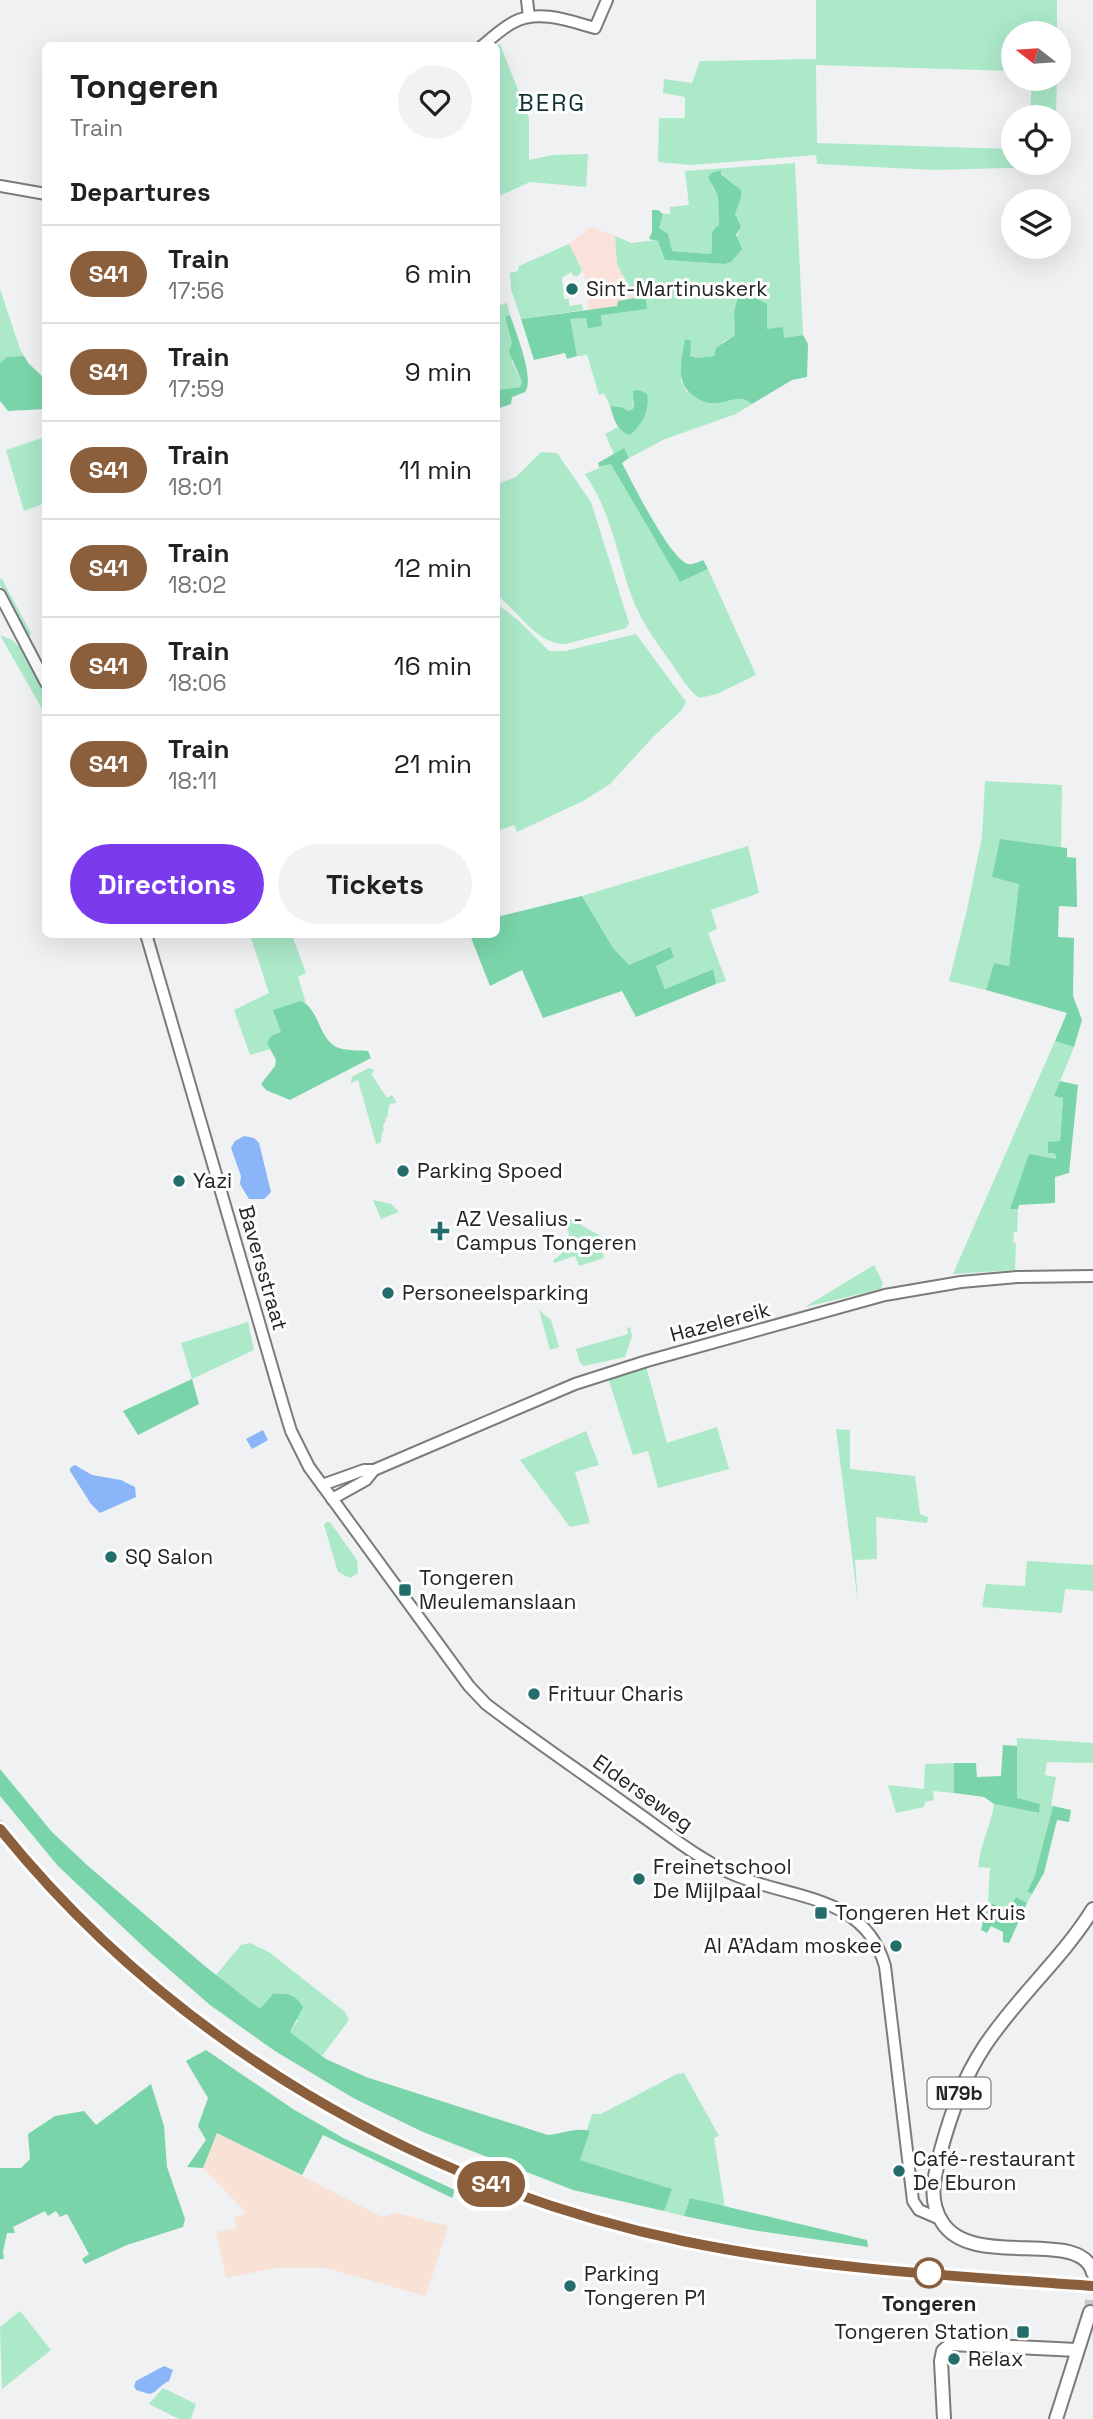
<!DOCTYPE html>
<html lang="en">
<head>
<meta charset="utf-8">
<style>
  body { margin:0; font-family:"Space Grotesk",sans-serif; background:#f2f2f2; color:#202124; height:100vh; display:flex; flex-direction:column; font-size:26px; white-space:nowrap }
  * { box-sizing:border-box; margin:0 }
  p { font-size:23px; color:#757577 }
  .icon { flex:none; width:38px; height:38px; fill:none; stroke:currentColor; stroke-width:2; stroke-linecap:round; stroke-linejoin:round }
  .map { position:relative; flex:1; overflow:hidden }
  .panel { position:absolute; left:42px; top:42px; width:458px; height:896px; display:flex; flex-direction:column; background:#fff; border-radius:10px; box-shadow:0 7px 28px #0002 }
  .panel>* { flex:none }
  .badge { padding:0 14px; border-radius:23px; font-size:24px; line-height:46px }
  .needle { width:46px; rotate:287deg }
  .controls { position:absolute; left:1001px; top:21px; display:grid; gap:14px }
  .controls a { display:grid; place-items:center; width:70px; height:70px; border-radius:50%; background:#fff; box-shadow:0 7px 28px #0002; font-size:35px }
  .map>.badge { position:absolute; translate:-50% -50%; box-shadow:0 0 0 4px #fff }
  h2 { padding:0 28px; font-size:26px; line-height:63px }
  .round { display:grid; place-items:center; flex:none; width:74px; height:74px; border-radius:37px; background:#f2f2f2 }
  .headline { display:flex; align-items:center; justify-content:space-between; height:119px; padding:0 28px }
  h1 { font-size:33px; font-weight:700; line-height:52px }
  .button { display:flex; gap:14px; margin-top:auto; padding:14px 28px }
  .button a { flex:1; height:80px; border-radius:42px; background:#7c3aed; color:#fff; font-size:28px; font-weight:700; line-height:80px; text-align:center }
  .button a+a { background:#f2f2f2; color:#202124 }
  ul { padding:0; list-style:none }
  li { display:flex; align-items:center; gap:21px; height:98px; padding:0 28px; border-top:2px solid #e0e0e0 }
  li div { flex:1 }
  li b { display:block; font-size:26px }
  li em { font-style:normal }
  li .badge { min-width:77px; font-weight:700; text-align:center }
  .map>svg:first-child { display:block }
  .commercial { fill:#fae1d9 }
  .industrial { fill:#f8e2d5 }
  .green { fill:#abe9c9 }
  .forest { fill:#79d5a9 }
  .water { fill:#8ab5f9 }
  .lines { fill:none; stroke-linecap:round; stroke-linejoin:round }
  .primary-tunnel { stroke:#c7c8c9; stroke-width:12; stroke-dasharray:12 6; stroke-linecap:butt }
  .secondary-casing { stroke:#7a7b7c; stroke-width:14 }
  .primary-casing { stroke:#7a7b7c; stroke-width:16 }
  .secondary { stroke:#fff; stroke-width:10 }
  .primary { stroke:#fff; stroke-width:12 }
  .rail { stroke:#7c7d7d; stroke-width:2.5; stroke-dasharray:3.5 7; stroke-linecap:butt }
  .line-casing { stroke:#fff; stroke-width:16 }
  .line { stroke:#8b5e3c; stroke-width:10 }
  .poi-dot { fill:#236e6b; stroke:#fefeff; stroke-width:2.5 }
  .stop-dot { fill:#fff; stroke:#8b5e3c; stroke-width:3.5 }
  .labels { text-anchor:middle; stroke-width:6; stroke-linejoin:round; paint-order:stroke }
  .shield { fill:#fefeff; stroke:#656566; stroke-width:2 }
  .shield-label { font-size:19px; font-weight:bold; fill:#242424 }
  .poi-label { font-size:21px; fill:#242424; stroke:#fefeff; text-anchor:start }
  .street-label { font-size:21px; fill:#242424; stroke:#fefeff }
  .stop-label { font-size:21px; font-weight:bold; fill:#242424; stroke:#fefeff }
  .quarter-label { font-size:24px; letter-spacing:2px; fill:#0f3231; stroke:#fefeff }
</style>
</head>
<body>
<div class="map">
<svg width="1093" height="2419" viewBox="0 0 1093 2419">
  <rect width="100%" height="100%" fill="#f0f1f2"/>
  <polygon class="commercial" points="591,227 615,236 617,264 635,298 618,301 618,306 589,310 585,276 569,244"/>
  <polygon class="industrial" points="217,2132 382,2217 397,2213 448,2226 426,2296 325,2268 275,2268 226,2278 216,2232 236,2228 234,2217 247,2214 203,2168"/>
  <g class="green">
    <polygon points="816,0 1057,0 1057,33 1013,33 1013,71 816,65 817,143 1013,149 1013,163 1047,163 1047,167 934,170 817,164 816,155 691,165 658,162 659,118 685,118 685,97 663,93 664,79 692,83 700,61 816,59"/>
    <polygon points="500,44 529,118 529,160 552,155 588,154 586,187 530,182 497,197 497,45"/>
    <polygon points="1032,79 1057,79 1056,117 1030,117"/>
    <polygon points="795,163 803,335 784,338 766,329 740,294 734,312 735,335 723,342 714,356 697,358 689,356 685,340 681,381 687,392 746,399 752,404 736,414 665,439 629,458 624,449 614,454 605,434 618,427 624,433 643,418 632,400 634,408 629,411 621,407 610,406 604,393 599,395 587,355 577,356 569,319 587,318 602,326 601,315 645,296 635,298 617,264 615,236 631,243 658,240 665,260 724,264 740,230 735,214 741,190 721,173 712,186 718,196 719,225 711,235 713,248 711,254 671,251 659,228 663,214 670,214 670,207 689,205 685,171"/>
    <polygon points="569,244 582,270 578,276 574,276 571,272 562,278 564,299 569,299 569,306 582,304 583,310 521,319 511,289 510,273 518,271 519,266"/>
    <polygon points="0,289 20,349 24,356 7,357 0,363"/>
    <polygon points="507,303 510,315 505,318 512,343 512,363 522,382 520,387 500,390 497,393 497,306"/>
    <polygon points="45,437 45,503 24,511 6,450"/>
    <path d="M541,452L557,453L591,502L629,623L626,628L566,644C537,645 518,611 497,595V484L516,477Z"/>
    <path d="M611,463L680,582L708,569L756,675L717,694L699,698C688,689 680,676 672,664C655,641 638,617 629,589C615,546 611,513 585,474Z"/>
    <polygon points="0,579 2,579 31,633 28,638 0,585"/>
    <polygon points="497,604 519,621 549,651 565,651 636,634 686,702 682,710 654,736 610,784 583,801 517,832 514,825 497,831"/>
    <polygon points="0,635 12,640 18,646 21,645 45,694 45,714"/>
    <polygon points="985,781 1062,785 1061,847 1000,840 1019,884 1009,966 994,963 986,990 949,981 966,914 982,837"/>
    <polygon points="748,846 759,893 711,910 717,929 708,933 726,981 716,984 712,969 665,989 656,966 669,947 629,965 613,948 582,896"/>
    <polygon points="250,935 292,935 306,973 298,977 306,1003 301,1001 281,1032 267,1043 271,1049 250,1055 234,1010 269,993"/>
    <polygon points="1055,1041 1074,1047 1054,1096 1063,1097 1060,1142 1049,1142 1055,1153 1056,1160 1011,1209 1018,1209 1017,1232 1014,1232 1013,1242 1016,1243 1015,1270 953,1274"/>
    <polygon points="369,1068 375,1070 371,1074 387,1098 392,1095 396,1101 396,1103 389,1104 390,1106 388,1108 388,1116 385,1118 386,1120 383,1126 384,1130 382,1132 381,1142 376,1144 358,1080 351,1083 351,1080 353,1076"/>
    <polygon points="373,1200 391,1204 399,1212 381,1219"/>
    <path d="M566,1217L603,1237L598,1238L604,1258L579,1266L575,1256L554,1263L553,1260C567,1252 574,1237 565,1222Z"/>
    <polygon points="874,1265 883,1283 881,1289 805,1307"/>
    <polygon points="539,1310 551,1320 559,1347 550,1350"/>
    <polygon points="248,1322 254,1350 192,1379 181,1343"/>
    <polygon points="630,1327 632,1336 625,1357 584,1366 580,1363 576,1349 628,1334 627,1328"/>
    <polygon points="646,1366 667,1443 717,1427 729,1469 658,1488 648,1451 633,1455 608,1378"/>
    <polygon points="836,1429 850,1430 850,1469 915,1476 920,1514 928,1517 927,1523 876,1517 877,1559 855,1560 858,1604"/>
    <polygon points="586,1431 599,1465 575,1472 590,1523 570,1527 520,1460"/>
    <polygon points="326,1522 330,1522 357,1560 358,1573 350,1578 338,1572 324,1525"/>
    <polygon points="1027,1561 1093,1565 1093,1591 1065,1589 1062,1613 982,1607 986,1584 1025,1586"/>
    <path d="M1017,1738L1093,1743V1763L1047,1762L1045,1775L1056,1777L1051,1805L1053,1806L1034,1878L1027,1890L1032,1894L1027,1903L1016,1897L1010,1910L988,1902L990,1868L978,1867C980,1845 991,1826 994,1804L1038,1813L1040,1804L1017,1799Z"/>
    <polygon points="954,1763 954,1793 933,1791 934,1800 925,1802 924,1807 896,1813 888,1785 924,1789 925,1764"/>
    <polygon points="250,1943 269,1952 345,2012 349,2020 322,2056 290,2032 298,2020 260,2010 216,1975 241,1945"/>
    <polygon points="684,2073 719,2136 714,2138 724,2201 724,2207 690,2198 684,2216 664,2211 671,2189 580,2160 589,2131 587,2130 592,2114 601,2114 677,2074"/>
    <polygon points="20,2311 51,2350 2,2389 0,2327"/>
    <polygon points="163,2388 196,2404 191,2419 179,2419 149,2404"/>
  </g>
  <g class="forest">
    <path d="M721,170V174L741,190V197L735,214L741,227L736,235L742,249L731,262L724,264L665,260L658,241L649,239L652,232V210H658L663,214L659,228L668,234L672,251L711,254C715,242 706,233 719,225L718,196L708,177L712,173Z"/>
    <path d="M739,293L750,295L767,304V329L783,327L784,338L803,335L808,344L807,377L792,380L752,404C739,393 729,403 715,403C707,404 700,400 694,396C674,383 682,359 685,339L691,341L690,356L697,358L714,356L716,348L735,335L734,312Z"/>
    <polygon points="645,296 647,309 601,315 602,326 588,328 586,318 570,319 577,356 567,359 565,353 534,360 521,319 617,306 618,301"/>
    <path d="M510,315C516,333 535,378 525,392L512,397L511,404L497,409V393L499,390L520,387L522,382L509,352L512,343L505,317Z"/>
    <polygon points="24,356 29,364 45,379 45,409 8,411 0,401 0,363 7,357"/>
    <path d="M639,390L647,394C650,410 642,425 630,435C616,431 614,418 610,406L621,407L629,411L634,408L633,391Z"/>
    <path d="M624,448L629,458L622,463C632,482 670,559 688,564C693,565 698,562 703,560L708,569L680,582L611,464L599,467L598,463Z"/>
    <polygon points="1000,839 1067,848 1067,857 1076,858 1077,907 1059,906 1058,937 1074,938 1073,996 1082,1020 1074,1047 1055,1041 1067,1013 986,990 994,963 1009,966 1019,884 992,877"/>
    <polygon points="582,896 613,948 629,965 670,947 674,957 656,966 665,989 713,969 716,984 636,1017 622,991 543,1018 522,970 490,986 470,935 497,934 497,917"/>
    <path d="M301,1001C320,1009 318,1040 339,1048C348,1051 359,1050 368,1051L371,1058L290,1100L266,1090L261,1084L275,1066L276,1060L267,1043L271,1036L281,1032L273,1010Z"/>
    <polygon points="1060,1081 1078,1085 1069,1173 1055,1177 1055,1203 1019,1205 1018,1209 1010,1209 1029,1154 1056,1159 1055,1153 1048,1153 1048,1142 1060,1141 1063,1098 1054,1096"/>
    <polygon points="192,1379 199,1404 138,1435 123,1411"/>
    <polygon points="1003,1745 1017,1746 1017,1798 1040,1804 1039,1813 994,1804 984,1797 954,1793 954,1763 976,1763 977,1777 1001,1776"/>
    <path d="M0,1769L52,1832L87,1865L206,1967L260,2009L273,1994C288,1993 295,1994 303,2007L290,2032L326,2059L366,2077L548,2135C562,2134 576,2127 590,2131L580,2160L672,2189L664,2211L573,2190L423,2132L355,2099L275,2051L210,2005L148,1951L58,1866L0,1796Z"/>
    <polygon points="1053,1806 1071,1810 1069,1822 1057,1820 1044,1873 1032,1894 1027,1891 1034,1878"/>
    <polygon points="1016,1897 1027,1903 1009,1943 1003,1942 1003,1932 991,1926 987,1933 981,1930 988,1902 1009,1910"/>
    <polygon points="206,2050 293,2109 345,2139 455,2190 452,2198 323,2135 302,2175 217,2133 203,2168 187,2167 206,2140 198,2126 208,2098 186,2061"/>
    <polygon points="151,2084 164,2126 167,2167 185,2219 183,2227 127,2245 85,2264 82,2259 89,2254 67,2214 60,2217 56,2211 48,2216 45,2211 13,2227 15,2233 7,2233 3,2252 4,2259 0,2259 0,2168 21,2168 30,2159 28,2134 55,2116 84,2111 96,2125"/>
    <polygon points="690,2198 867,2240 868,2247 752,2230 684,2216"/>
  </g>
  <g class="water">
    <polygon points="244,1136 254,1138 259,1143 271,1192 264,1199 249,1199 240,1184 241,1176 231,1148 235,1141"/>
    <polygon points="263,1430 268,1440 252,1449 246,1439"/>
    <polygon points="75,1465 92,1475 121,1480 135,1487 136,1497 100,1513 91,1504 70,1471 70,1468"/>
    <path d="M164,2366L173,2370L169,2381C161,2384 158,2391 150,2394L136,2390L134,2386L136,2381Z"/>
  </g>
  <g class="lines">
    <polyline class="primary-tunnel" points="1090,2312 1093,2273"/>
    <g class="secondary-casing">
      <g id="secondary">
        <polyline points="527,0 529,17"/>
        <path d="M482,46C492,38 502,28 514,22C538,9 570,21 595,28L607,0"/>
        <polyline points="0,186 46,194"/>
        <polyline points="0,595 46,683"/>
        <path d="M146,934L284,1408L291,1431L309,1467L469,1686L486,1704C532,1739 581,1772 628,1806C661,1829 694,1856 730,1873C788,1900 864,1892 885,1966L913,2201L919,2210L940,2219"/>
        <polyline points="322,1485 364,1470 374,1470 575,1384 647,1361 885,1295 961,1282 1017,1277 1093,1276"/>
        <polyline points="332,1499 366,1480 374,1470"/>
      </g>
    </g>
    <g class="primary-casing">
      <g id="primary">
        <path d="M1093,2273C1082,2226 972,2271 942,2222C927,2198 935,2175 941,2150C951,2113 963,2079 984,2047C1016,1998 1062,1959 1093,1909"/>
        <polyline points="944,2419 941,2361 943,2351 951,2344 1077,2350"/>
        <polyline points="1056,2419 1090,2312"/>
      </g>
    </g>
    <use href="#secondary" class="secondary"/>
    <use href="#primary" class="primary"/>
    <path class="rail" d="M0,1821C166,2026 402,2172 658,2231C799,2263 950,2271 1093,2282"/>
  </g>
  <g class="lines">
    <g class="line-casing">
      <path id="line" d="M0,1829C170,2040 418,2186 683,2241C817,2269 956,2276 1093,2286"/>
    </g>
    <use href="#line" class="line"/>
  </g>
  <g class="poi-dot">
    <circle cx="572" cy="289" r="7"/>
    <circle cx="403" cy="1171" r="7"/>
    <circle cx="179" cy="1181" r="7"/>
    <path d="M436.5 1220.5h7v7h7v7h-7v7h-7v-7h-7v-7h7z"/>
    <circle cx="388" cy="1293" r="7"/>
    <circle cx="111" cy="1557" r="7"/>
    <rect x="398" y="1583" width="14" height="14" rx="3.5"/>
    <circle cx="534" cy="1694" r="7"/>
    <circle cx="639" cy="1879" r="7"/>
    <rect x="814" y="1906" width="14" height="14" rx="3.5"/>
    <circle cx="896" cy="1946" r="7"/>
    <circle cx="899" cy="2171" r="7"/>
    <circle cx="570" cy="2286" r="7"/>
    <rect x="1016" y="2325" width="14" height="14" rx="3.5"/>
    <circle cx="954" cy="2359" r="7"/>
  </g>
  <circle class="stop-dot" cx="929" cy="2273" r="14"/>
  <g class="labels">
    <rect class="shield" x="927.5" y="2077.5" width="63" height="31" rx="5"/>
    <g class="shield-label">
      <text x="959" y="2100">N79b</text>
    </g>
    <g class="poi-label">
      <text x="586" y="296">Sint-Martinuskerk</text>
      <text x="417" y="1178">Parking Spoed</text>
      <text x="193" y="1188">Yazi</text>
      <text x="456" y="1226">AZ Vesalius -<tspan x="456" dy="24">Campus Tongeren</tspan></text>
      <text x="402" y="1300">Personeelsparking</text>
      <text x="125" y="1564">SQ Salon</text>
      <text x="419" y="1585">Tongeren<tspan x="419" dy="24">Meulemanslaan</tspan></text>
      <text x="548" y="1701">Frituur Charis</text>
      <text x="653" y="1874">Freinetschool<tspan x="653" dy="24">De Mijlpaal</tspan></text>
      <text x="835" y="1920">Tongeren Het Kruis</text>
      <text x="882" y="1953" text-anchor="end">Al A’Adam moskee</text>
      <text x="913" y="2166">Café-restaurant<tspan x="913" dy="24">De Eburon</tspan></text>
      <text x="584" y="2281">Parking<tspan x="584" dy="24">Tongeren P1</tspan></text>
      <text x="1009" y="2339" text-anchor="end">Tongeren Station</text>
      <text x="968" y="2366">Relax</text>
    </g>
    <g class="street-label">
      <text transform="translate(263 1268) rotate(74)" y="7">Baversstraat</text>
      <text transform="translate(720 1322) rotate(-15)" y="7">Hazelereik</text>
      <text transform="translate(643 1793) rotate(35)" y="7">Elderseweg</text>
    </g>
    <g class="stop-label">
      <text x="929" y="2311">Tongeren</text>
    </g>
    <g class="quarter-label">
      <text x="552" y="111">BERG</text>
    </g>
  </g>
</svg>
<div class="controls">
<a><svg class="needle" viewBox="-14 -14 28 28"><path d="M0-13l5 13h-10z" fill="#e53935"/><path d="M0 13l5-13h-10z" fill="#757577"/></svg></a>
<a><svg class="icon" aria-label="locate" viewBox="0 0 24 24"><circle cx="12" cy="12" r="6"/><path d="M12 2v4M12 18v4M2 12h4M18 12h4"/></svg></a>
<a><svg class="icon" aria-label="layers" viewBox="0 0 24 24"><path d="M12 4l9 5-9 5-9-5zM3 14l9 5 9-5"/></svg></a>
</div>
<b class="badge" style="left:491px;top:2184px;background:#8b5e3c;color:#fff">S41</b>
<section class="panel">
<div class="headline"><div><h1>Tongeren</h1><p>Train</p></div><a class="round"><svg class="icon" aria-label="heart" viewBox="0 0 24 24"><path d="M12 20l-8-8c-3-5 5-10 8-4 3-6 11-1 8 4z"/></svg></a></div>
<h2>Departures</h2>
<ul>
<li><span class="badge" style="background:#8b5e3c;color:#fff">S41</span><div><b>Train</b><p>17:56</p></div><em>6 min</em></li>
<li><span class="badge" style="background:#8b5e3c;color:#fff">S41</span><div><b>Train</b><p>17:59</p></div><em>9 min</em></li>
<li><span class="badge" style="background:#8b5e3c;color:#fff">S41</span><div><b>Train</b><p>18:01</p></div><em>11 min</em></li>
<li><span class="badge" style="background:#8b5e3c;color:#fff">S41</span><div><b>Train</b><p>18:02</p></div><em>12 min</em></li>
<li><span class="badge" style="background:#8b5e3c;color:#fff">S41</span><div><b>Train</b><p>18:06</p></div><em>16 min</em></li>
<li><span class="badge" style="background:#8b5e3c;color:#fff">S41</span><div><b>Train</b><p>18:11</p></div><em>21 min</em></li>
</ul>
<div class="button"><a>Directions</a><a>Tickets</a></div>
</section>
</div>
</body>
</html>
